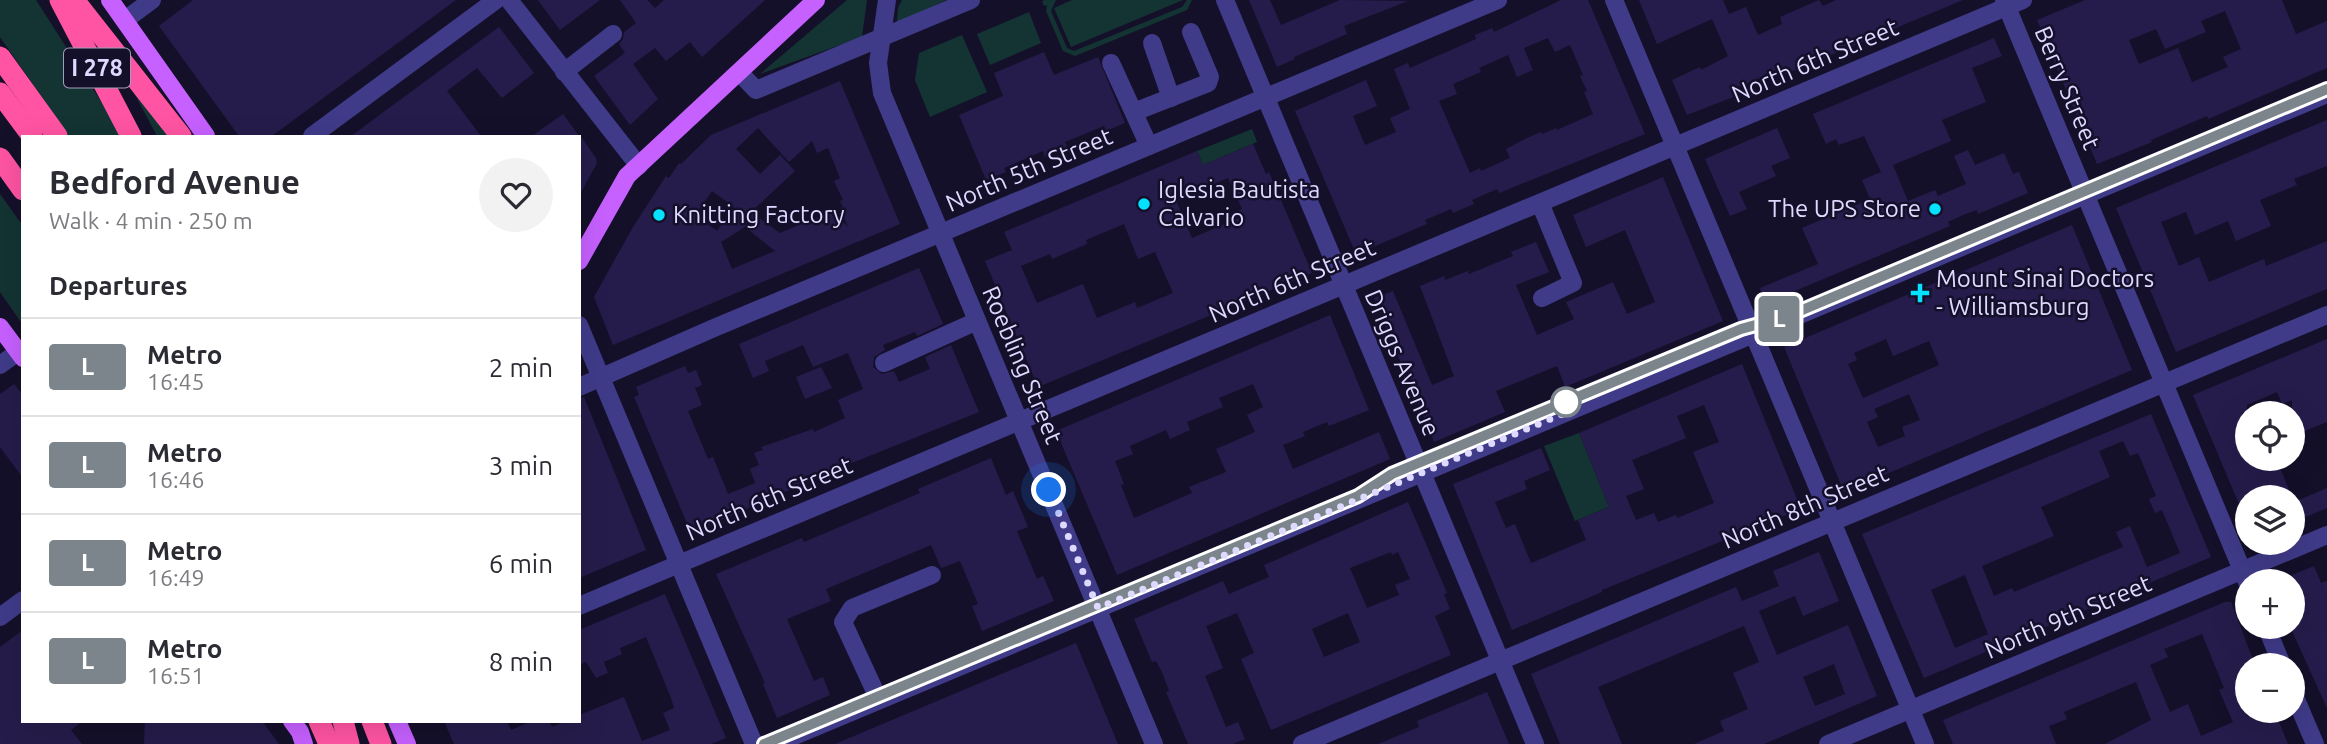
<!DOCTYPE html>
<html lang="en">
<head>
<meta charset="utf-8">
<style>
  body { margin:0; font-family:Ubuntu,sans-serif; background:#f2f2f3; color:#2b2b33; height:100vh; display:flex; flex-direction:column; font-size:26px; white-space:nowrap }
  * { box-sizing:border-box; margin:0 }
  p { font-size:23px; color:#7c7c81 }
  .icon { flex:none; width:38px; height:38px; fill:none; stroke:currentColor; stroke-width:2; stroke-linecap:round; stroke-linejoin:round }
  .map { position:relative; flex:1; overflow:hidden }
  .panel { position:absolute; left:21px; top:135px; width:560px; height:588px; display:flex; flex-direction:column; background:#fff; border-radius:0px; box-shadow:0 7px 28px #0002 }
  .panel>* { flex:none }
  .badge { padding:0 14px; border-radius:5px; font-size:24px; line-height:46px }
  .fabs { position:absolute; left:2235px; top:401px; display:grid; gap:14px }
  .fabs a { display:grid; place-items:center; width:70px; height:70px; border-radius:50%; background:#fff; box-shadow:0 7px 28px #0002; font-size:35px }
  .you { position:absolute; width:35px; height:35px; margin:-18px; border:5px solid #fff; border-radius:50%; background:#1a73e8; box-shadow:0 0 0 10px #1a73e833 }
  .map>.badge { position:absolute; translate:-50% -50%; box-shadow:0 0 0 4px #fff }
  h2 { padding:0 28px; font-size:26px; line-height:63px }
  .round { display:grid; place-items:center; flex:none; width:74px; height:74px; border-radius:37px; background:#f2f2f3 }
  .headline { display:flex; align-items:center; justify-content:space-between; height:119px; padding:0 28px }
  h1 { font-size:33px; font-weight:700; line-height:52px }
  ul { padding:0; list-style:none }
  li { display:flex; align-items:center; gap:21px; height:98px; padding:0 28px; border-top:2px solid #e1e1e2 }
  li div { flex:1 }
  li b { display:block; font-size:26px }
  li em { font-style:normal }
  li .badge { min-width:77px; font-weight:700; text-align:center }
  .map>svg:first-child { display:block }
  .green { fill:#133433 }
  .building { fill:#261c4b; fill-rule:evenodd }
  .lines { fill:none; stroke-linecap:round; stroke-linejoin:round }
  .minor { stroke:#403b89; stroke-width:18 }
  .major { stroke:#c660ff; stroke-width:18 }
  .highway { stroke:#ff54a3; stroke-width:21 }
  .highway-bridge { stroke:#ff54a3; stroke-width:21 }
  .line-casing { stroke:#fff; stroke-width:16 }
  .line { stroke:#7c858c; stroke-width:10 }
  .walk { stroke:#ded9ff; stroke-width:7; stroke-dasharray:0 12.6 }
  .poi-dot { fill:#05e2ff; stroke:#15102a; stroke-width:2.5 }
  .stop-dot { fill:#fff; stroke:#7c858c; stroke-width:3.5 }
  .labels { text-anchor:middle; stroke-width:5; stroke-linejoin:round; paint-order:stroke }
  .shield { fill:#15102a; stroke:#a29dbf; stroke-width:2 }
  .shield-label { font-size:23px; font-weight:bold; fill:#ded9ff }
  .street-label { font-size:24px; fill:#ded9ff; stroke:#15102a }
  .poi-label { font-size:24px; fill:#ded9ff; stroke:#15102a; text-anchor:start }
</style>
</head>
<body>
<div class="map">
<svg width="2327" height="744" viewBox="0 0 2327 744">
  <rect width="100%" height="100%" fill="#15102a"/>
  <g class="green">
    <polygon points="0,0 36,0 109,114 120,136 69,136 0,37"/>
    <polygon points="847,0 867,0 862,37 760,74"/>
    <path d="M902,0H946C930,7 918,17 901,24L897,20L898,8Z"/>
    <polygon points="1045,0 1056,0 1051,11 1067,48 1074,51 1182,7 1187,0 1192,0 1187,10 1075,56 1063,51 1046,11 1047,5 1044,6 1042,1"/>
    <polygon points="1072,0 1183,0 1071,47 1054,8"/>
    <polygon points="1029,12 1041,43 990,65 977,34"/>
    <polygon points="962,35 987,92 930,117 915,80 919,53"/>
    <polygon points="133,91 172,136 157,136"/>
    <polygon points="1252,129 1257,142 1203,165 1197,151"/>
    <polygon points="0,194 23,226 23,325 0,292"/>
    <polygon points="1579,433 1609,507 1575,521 1544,446"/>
  </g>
  <g class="building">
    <polygon points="193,0 456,0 272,136 239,136 159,26"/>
    <polygon points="538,0 600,0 560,30"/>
    <polygon points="620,0 647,0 655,8 664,0 765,0 702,57 690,42 666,61 655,48 633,64 658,99 630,125 594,76 625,53 619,44 623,39 624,32 636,23"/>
    <polygon points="1249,0 1270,0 1281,25 1340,0 1408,1 1344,26 1347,34 1294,57 1295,59 1277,67"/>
    <path d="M1561,0H1588L1645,134L1499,193L1497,189L1472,200L1474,204L1453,213L1451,209L1425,220L1427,224L1356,254L1295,111L1366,80L1377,106L1353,116L1365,145L1396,132L1390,118L1410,109L1394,69L1408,63L1410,68L1476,39L1475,35L1492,28L1494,32ZM1548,38L1555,52L1570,45L1583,75L1580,76L1587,91L1584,92L1593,114L1557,130L1556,128L1542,134L1541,132L1527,138L1506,149L1510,158L1481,171L1480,168L1470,173L1439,101L1457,94L1453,84L1481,72L1479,68L1508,55L1517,77L1533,70L1524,48Z"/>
    <polygon points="1639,0 1723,0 1729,14 1746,7 1758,35 1782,24 1780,17 1819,0 1823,6 1836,0 1963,0 1783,75 1780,69 1734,89 1736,96 1687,115 1672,80 1700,67 1701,70 1728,56 1712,19 1657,44"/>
    <path d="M2085,0H2282L2296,34L2327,21V68L2208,119L2207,116L2151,140L2152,142L2097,164L2037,20ZM2225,11L2241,49L2223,57L2228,67L2192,82L2178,48L2139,64L2129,40L2156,29L2165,49L2206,32L2201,21Z"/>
    <polygon points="499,27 534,73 502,98 477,68 447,91 481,136 351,136"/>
    <polygon points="1994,38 2002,56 1972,68 1986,102 1942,120 1951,141 1893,165 1908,201 1935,190 1938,196 1966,184 1954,156 1968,150 1975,165 2004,153 2013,174 2019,172 2028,193 1978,214 1977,210 1963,215 1948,222 1950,226 1766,303 1760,288 1818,264 1802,228 1870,199 1862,180 1881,172 1864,136 1839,145 1836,139 1826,144 1813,114"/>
    <polygon points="1044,52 1054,75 1098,57 1125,123 1106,131 1104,126 1065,142 1067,147 1045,157 1043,151 1004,168 1006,172 986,180 959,115 1003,96 994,73"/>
    <path d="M840,81L900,224L613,345L594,297L633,227L666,176L669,178L679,163L681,164L711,135ZM758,128L789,162L812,141L817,153L828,148L840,178L834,181L843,200L840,201L843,207L840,208L848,227L832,211L780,233L751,212L795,171L780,155L760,174L736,149ZM712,191L734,207L717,231L695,215ZM745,227L775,251L732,269L721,242Z"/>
    <polygon points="563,114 579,136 532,136"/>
    <polygon points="2327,120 2327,166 2294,179 2297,185 2260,200 2271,226 2236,241 2228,221 2195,235 2186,212 2161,222 2179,266 2199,257 2209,282 2264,259 2266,266 2327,241 2327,289 2176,352 2116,208"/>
    <polygon points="1777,128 1790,158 1771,166 1776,176 1739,192 1747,209 1730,216 1705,159"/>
    <polygon points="579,134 596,158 597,163 579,196"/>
    <path d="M1253,144L1266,174L1269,172L1312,273L1038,387L985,261L1012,250L1004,232L1197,151L1203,165ZM1228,178L1242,209L1236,211L1241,217L1192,238L1176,200ZM1124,224L1138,259L1155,252L1173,293L1137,308L1135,302L1097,318L1083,284L1037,303L1021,266L1050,254L1052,259L1087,244L1086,240Z"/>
    <polygon points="1663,177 1723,321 1565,387 1557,366 1496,391 1505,412 1434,442 1374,298 1393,291 1432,385 1454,376 1420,286 1444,276 1445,280 1468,271 1469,274 1513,256 1511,252 1536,242 1549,272 1516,285 1537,335 1574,319 1566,302 1613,282 1627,314 1655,302 1625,230 1586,247 1573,215"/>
    <path d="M2072,225L2132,370L1844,492L1784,347ZM1886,339L1893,356L1929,341L1939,365L1863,398L1848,364L1857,360L1854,353ZM1909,394L1920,420L1902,427L1905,436L1878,447L1867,422L1878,417L1874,409Z"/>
    <polygon points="919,268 943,324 917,336 915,332 883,345 885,350 874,357 873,367 882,374 894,371 899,382 930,369 925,357 951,345 979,412 847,465 691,533 634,397 639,395 636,387 685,366 688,373 696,370 702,385 695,388 702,405 688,411 708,459 713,457 728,494 755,483 750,469 759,465 754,453 763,450 761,447 813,429 814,432 845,418 838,400 863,389 848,353 813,367 803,345 765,361 769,371 753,378 739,344"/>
    <path d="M1330,315L1369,410L1329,426L1327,422L1303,432L1305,436L1283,445L1293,469L1379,432L1390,459L1117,575L1056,431ZM1253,384L1263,407L1247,415L1255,432L1216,449L1226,472L1189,487L1192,493L1134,518L1121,485L1124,484L1115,461L1133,454L1130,446L1166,430L1170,439L1190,430L1187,422L1223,407L1219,398Z"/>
    <polygon points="2327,339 2327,422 2292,436 2292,400 2282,404 2277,392 2247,405 2247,458 2264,458 2268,470 2279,465 2292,497 2247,497 2247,523 2193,395"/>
    <path d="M1742,364L1801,509L1602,590V592L1512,630L1453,484L1541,448L1550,470L1524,481L1527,489L1495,502L1506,528L1515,524L1531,563L1586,540L1578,520L1609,507L1579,433ZM1704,405L1719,442L1693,452L1714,503L1677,518L1676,515L1658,522L1654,513L1636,520L1626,496L1644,489L1632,460L1686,438L1677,416Z"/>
    <polygon points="821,367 832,388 805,399 796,377"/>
    <polygon points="14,384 23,395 23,478 0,447 0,394"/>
    <polygon points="584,397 646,550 579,578 579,398"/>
    <path d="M2151,414L2211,557L1924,678L1862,534ZM2123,441L2130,456L2138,453L2156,496L2149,499L2155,513L2162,510L2180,553L2147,567L2130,526L2116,532L2123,547L2014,592L2012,588L1994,596L1982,566L2054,536L2041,507L2110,477L2099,451ZM1965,575L1988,634L1955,648L1931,590Z"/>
    <polygon points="991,458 1006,495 1013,491 1028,527 1017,531 1037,579 1043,576 1054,601 982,631 972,606 978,604 960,561 941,568 931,545 826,589 831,601 787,619 814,681 823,677 830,695 777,718 763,684 765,683 716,574 802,538 804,542 920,493 918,489"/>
    <polygon points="2327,488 2327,508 2292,523 2292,503"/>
    <path d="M1408,502L1447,593L1444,594L1450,609L1435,616L1451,655L1271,730L1241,659L1254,653L1237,613L1206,626L1223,668L1205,676L1226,727L1238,722L1245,739L1233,744H1188L1166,692L1169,691L1162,672L1156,661L1152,662L1134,619L1223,581L1229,594L1269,577L1264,565ZM1391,552L1392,555L1398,552L1410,579L1395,585L1399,595L1367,608L1350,568ZM1348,613L1360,642L1324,657L1312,629Z"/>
    <path d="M1819,552L1839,601L1803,616L1795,596L1759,611L1777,655L1848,625L1877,696L1764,744H1694L1724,731L1720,721L1748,709L1733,673L1759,662L1744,626L1598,687L1622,744H1560L1531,674L1736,587L1742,601L1779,586L1773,571ZM1834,664L1845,694L1815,706L1803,677Z"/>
    <polygon points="2314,566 2321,583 2327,581 2327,708 2292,631 2292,575"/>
    <polygon points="665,594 726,738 711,744 454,744 444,721 507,721 511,730 532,721 549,721 552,727 566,721 579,721 579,715 624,697 642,741 670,730 663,713 674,708 671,698 646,637 620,648 622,654 604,662 608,673 596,678 586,662 579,665 579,630"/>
    <path d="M2225,602H2231L2255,665H2247V716L2255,713L2257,717L2274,710L2288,744H2105L2151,720L2136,682L2064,712L2067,719L2049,726L2056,744H1953L1943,720ZM2202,634L2224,688L2219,690L2233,722L2201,736L2188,704L2170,712L2150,665L2168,657L2164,649Z"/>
    <polygon points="23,630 23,721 83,721 71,730 82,744 0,744 0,647"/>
    <polygon points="1076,643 1118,744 835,744 987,680"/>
    <polygon points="1487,692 1509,744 1378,744 1419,727 1417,721"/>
    <polygon points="145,721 262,721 279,744 144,744"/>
  </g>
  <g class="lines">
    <g class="minor">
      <polyline points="509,0 639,166"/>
      <polyline points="887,0 878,63 882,93 1154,744"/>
      <polyline points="1225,0 1535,744"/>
      <polyline points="1614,0 1925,744"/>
      <polyline points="2004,0 2247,582"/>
      <polyline points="125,20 152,0"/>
      <polyline points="1152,43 1171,98"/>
      <polyline points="1111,63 1149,146"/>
      <polyline points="564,72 613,34"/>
      <polyline points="740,73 756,90 971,0"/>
      <polyline points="1134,112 1208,83 1210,77 1191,32"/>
      <polyline points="312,136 496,0"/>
      <polyline points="1540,203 1573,283 1542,298"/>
      <polyline points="579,325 754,744"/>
      <polyline points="884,363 977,321"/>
      <polyline points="0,365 18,352"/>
      <polyline points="579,387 714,328 1498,0"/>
      <polyline points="579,606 2023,0"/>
      <polyline points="0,617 23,600"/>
      <polyline points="2266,626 2282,665"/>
      <polyline points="2292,690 2315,744"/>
      <polyline points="879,700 843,622 852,608 932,575"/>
      <polyline points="775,744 2327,94"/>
      <polyline points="1302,744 2327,315"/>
      <polyline points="1828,744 2327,535"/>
    </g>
    <g class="major">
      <polyline points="110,0 206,136"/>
      <polyline points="579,261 627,176 816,0"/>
      <polyline points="0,327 23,358"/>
      <polyline points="292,721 300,732 304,744"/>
      <polyline points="397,721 407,744"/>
    </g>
    <g class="highway">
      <polyline points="60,0 131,136"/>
      <polyline points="74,0 181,136"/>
      <polyline points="0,57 57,136"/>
      <polyline points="0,93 32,136"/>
      <polyline points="0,158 23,190"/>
      <polyline points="343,721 349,744"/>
    </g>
    <g class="highway-bridge">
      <polyline points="319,721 329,744"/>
      <polyline points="372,721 381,744"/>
    </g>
  </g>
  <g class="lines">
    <g class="line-casing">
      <polyline id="line" points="764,744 1358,496 1392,474 1741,329 1788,316 2327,89"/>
    </g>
    <use href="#line" class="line"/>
    <polyline class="walk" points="1049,490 1098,608 1565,413 1566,402"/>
  </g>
  <g class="poi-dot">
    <circle cx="1144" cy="204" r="7"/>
    <circle cx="1935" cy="209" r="7"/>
    <circle cx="659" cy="215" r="7"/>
    <path d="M1916.5 282.5h7v7h7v7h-7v7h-7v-7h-7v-7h7z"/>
  </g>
  <circle class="stop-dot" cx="1566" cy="402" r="14"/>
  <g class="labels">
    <rect class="shield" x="64" y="48.5" width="66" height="39" rx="5"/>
    <g class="shield-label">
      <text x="97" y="76">I 278</text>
    </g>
    <g class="street-label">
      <text transform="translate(1815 61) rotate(-23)" y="8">North 6th Street</text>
      <text transform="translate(2067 88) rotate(67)" y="8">Berry Street</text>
      <text transform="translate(1029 170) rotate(-23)" y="8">North 5th Street</text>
      <text transform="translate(1292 281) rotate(-23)" y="8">North 6th Street</text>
      <text transform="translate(1402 363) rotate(67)" y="8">Driggs Avenue</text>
      <text transform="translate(1022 365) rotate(67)" y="8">Roebling Street</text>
      <text transform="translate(769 499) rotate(-23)" y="8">North 6th Street</text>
      <text transform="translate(1805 507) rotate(-23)" y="8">North 8th Street</text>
      <text transform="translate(2068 617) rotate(-23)" y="8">North 9th Street</text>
    </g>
    <g class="poi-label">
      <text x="1158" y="198">Iglesia Bautista<tspan x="1158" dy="28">Calvario</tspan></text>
      <text x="1921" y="217" text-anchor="end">The UPS Store</text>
      <text x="673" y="223">Knitting Factory</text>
      <text x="1936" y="287">Mount Sinai Doctors<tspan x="1936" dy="28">- Williamsburg</tspan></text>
    </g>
  </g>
</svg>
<div class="fabs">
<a><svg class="icon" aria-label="locate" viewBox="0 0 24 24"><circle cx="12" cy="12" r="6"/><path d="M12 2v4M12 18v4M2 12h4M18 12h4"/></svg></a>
<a><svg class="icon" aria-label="layers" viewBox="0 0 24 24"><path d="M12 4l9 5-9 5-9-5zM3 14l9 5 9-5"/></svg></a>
<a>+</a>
<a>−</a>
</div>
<div class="you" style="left:1049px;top:490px"></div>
<b class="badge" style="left:1779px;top:319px;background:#7c858c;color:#fff">L</b>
<section class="panel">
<div class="headline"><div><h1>Bedford Avenue</h1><p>Walk · 4 min · 250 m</p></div><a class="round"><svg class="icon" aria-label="heart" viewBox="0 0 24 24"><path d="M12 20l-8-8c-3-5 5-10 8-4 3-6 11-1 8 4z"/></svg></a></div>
<h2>Departures</h2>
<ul>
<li><span class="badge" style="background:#7c858c;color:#fff">L</span><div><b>Metro</b><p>16:45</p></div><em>2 min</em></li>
<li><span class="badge" style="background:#7c858c;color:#fff">L</span><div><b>Metro</b><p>16:46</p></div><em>3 min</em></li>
<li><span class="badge" style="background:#7c858c;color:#fff">L</span><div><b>Metro</b><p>16:49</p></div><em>6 min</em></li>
<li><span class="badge" style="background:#7c858c;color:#fff">L</span><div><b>Metro</b><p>16:51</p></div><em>8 min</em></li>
</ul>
</section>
</div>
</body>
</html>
